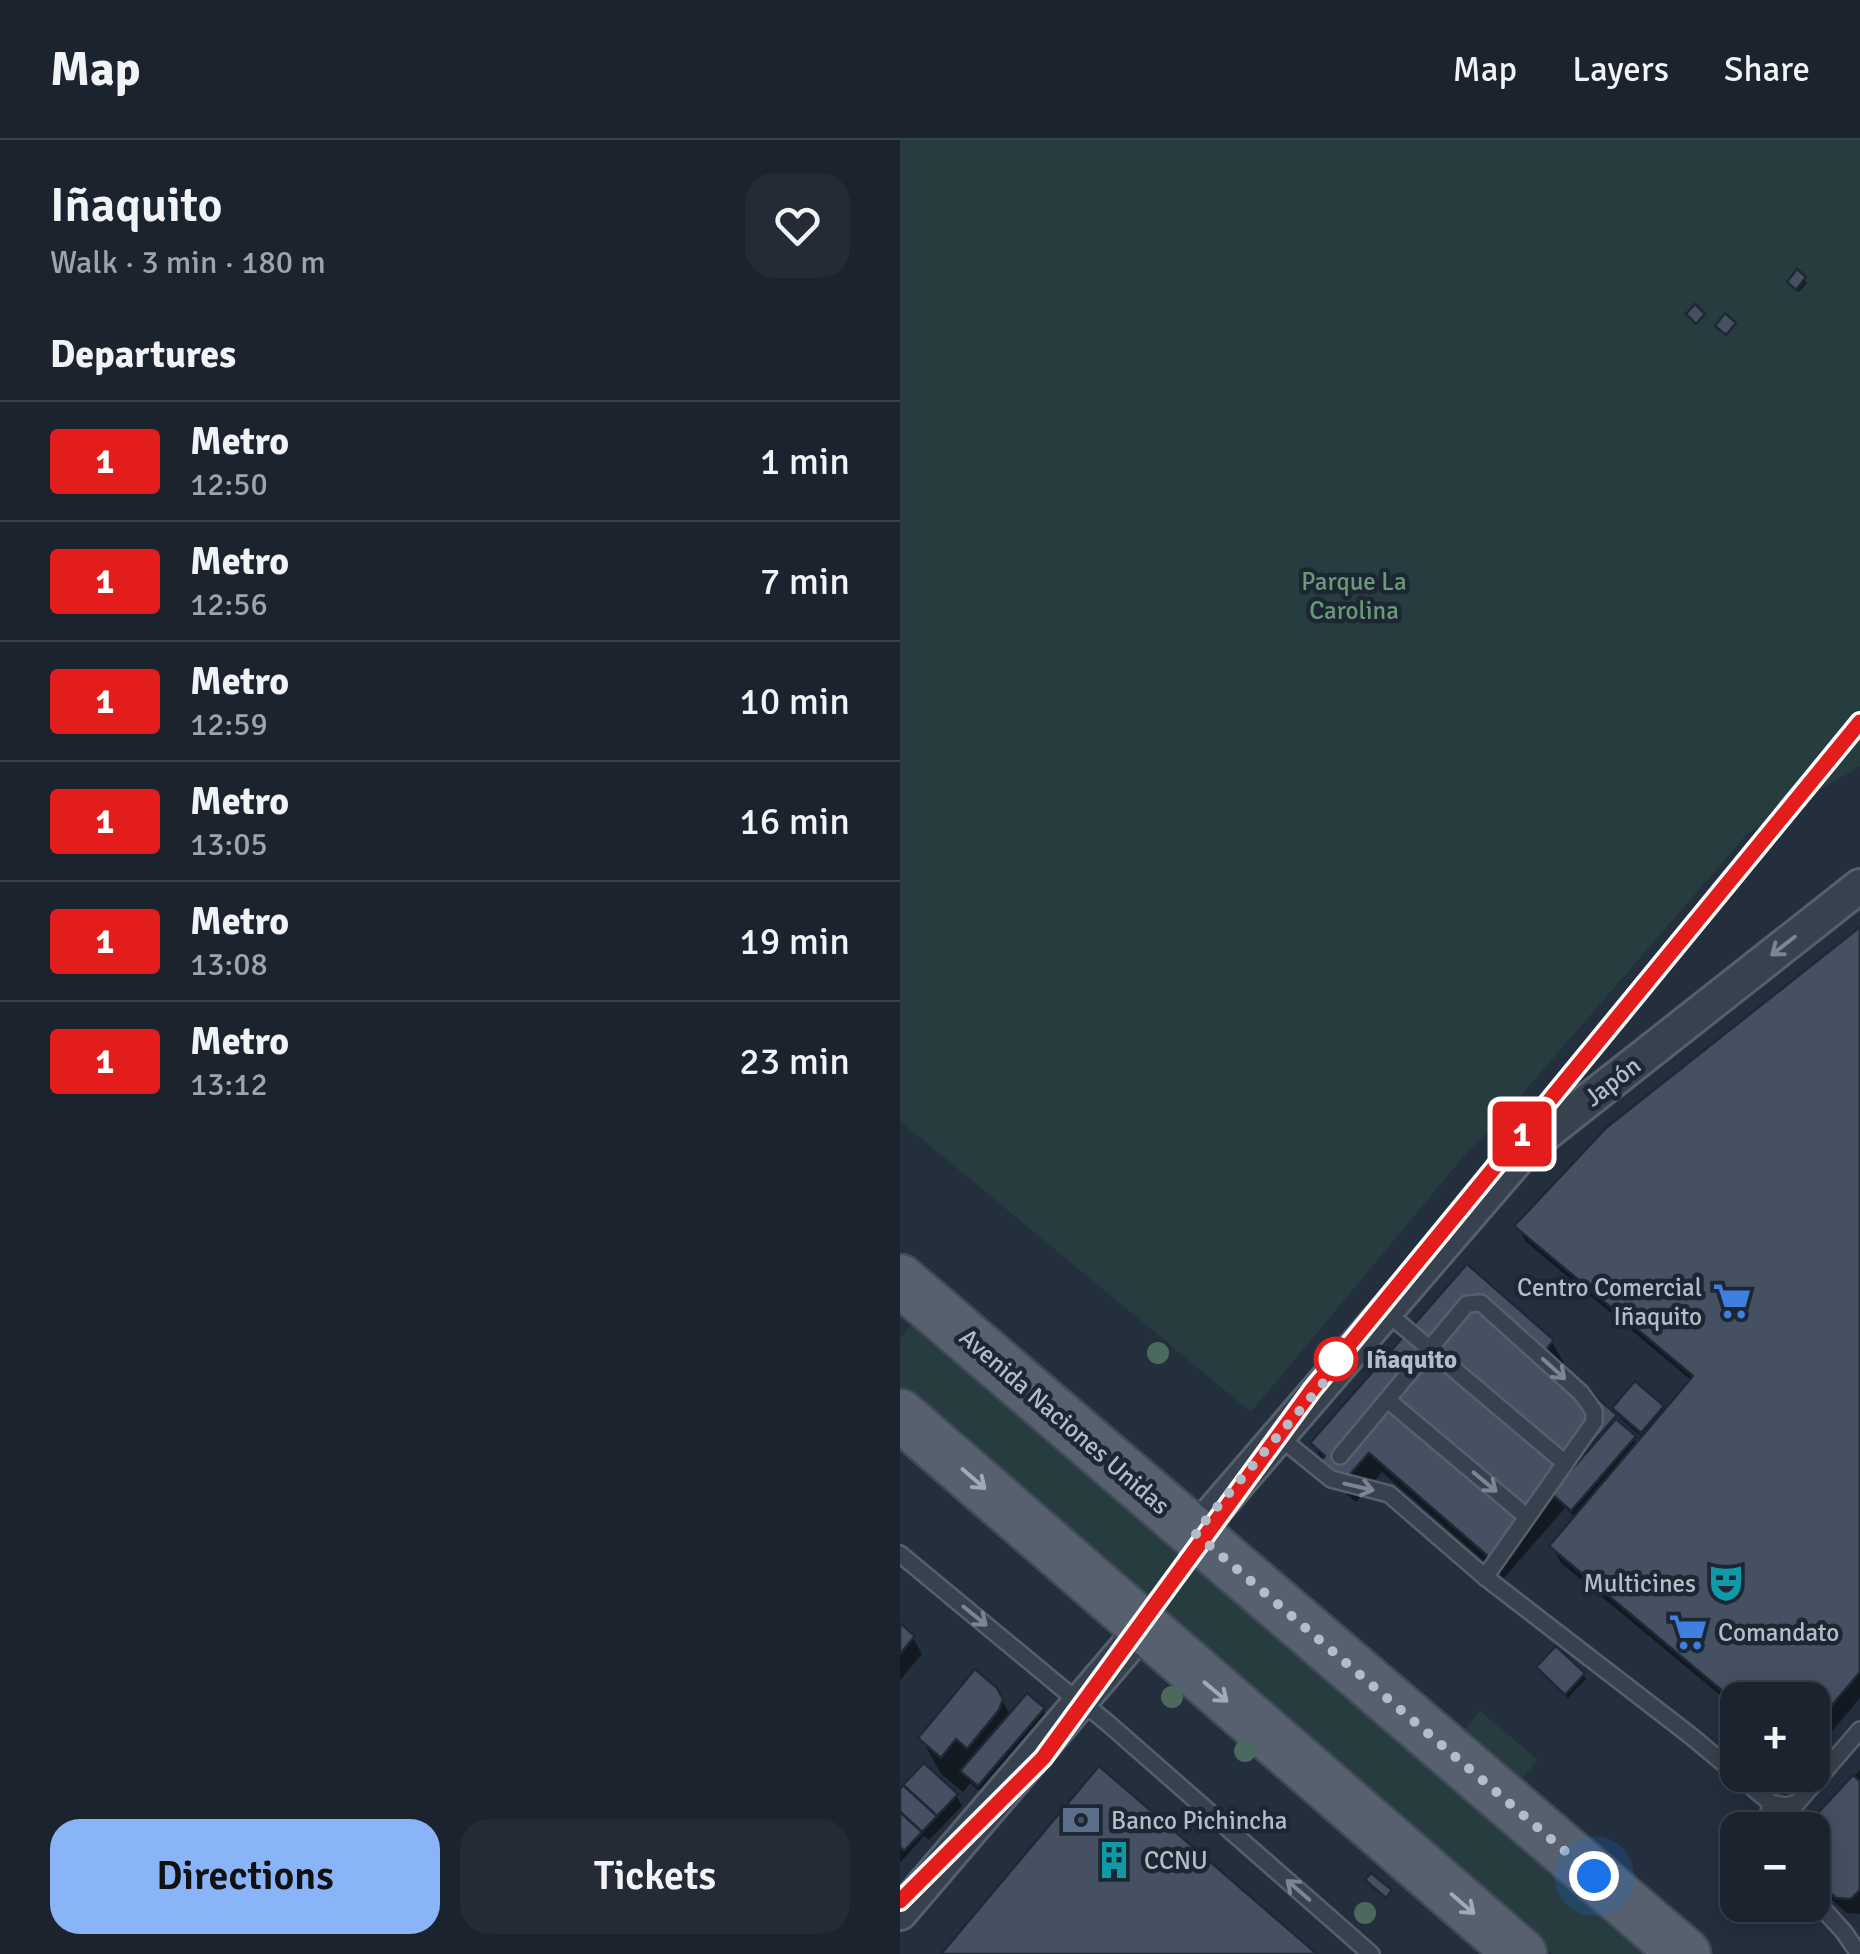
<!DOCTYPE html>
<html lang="en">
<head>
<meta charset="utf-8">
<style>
  body { margin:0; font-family:Signika,sans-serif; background:#242b36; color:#f1f3f6; height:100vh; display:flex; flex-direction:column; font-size:38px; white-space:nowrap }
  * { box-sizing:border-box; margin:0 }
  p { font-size:32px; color:#a0a4aa }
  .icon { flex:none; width:55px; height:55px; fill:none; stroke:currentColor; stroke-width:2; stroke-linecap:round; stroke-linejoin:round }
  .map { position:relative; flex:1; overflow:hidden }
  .side { display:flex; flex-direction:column; background:#1b232e; width:900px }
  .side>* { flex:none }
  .badge { padding:0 20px; border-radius:8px; font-size:35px; line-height:65px }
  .controls { position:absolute; left:820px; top:1542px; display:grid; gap:20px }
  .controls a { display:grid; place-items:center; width:110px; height:110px; border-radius:20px; background:#1b232e; box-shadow:0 5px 25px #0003,0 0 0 2px #39404a; font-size:50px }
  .you { position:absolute; width:50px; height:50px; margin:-25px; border:8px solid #fff; border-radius:50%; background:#1a73e8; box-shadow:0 0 0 15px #1a73e833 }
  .map>.badge { position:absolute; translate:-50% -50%; box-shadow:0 0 0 5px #fff }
  h2 { padding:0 50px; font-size:38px; line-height:90px }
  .round { display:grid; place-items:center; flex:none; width:105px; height:105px; border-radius:30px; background:#242b36 }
  .summary { display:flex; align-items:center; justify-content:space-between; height:170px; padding:0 50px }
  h1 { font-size:48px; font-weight:600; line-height:75px }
  .button { display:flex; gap:20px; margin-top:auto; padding:20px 50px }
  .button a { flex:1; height:115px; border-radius:30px; background:#8ab4f8; color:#111; font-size:40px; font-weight:600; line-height:115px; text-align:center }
  .button a+a { background:#242b36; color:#f1f3f6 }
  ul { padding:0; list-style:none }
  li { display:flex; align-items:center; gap:30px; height:120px; padding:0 50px; border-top:2px solid #39404a }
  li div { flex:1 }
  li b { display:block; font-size:38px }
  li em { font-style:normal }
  li .badge { min-width:110px; font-weight:700; text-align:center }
  header { display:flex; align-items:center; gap:60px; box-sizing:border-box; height:140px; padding:0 50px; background:#1b232e; border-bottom:2px solid #39404a }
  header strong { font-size:48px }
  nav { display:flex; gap:55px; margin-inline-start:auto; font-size:35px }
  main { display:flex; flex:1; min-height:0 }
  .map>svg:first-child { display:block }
  .green { fill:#263c3f }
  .shadow { fill:#0007 }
  .building { fill:#455162; stroke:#1f2835; stroke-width:2.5 }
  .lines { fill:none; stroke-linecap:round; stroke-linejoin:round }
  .lane-casing { stroke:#565f6c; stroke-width:20 }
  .street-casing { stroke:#565f6c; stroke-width:38 }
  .primary-casing { stroke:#414a57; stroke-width:55 }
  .lane { stroke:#38414e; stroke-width:15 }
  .street { stroke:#38414e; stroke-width:32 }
  .primary { stroke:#56606e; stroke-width:50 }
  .tree { fill:#4b6a5d }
  .oneway { stroke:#7c8592 }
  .oneway2 { stroke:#a1aab7 }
  .line-casing { stroke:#fff; stroke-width:22 }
  .line { stroke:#e31d1b; stroke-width:15 }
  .walk { stroke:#b4bcc9; stroke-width:10; stroke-dasharray:0 18 }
  .stop-dot { fill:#fff; stroke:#e31d1b; stroke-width:5 }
  .labels { text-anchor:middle; stroke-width:9; stroke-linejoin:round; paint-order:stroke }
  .park-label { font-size:25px; fill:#6b9a76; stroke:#1d2633 }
  .street-label { font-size:25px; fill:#b4bcc9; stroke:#1d2633 }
  .poi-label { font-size:25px; fill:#b4bcc9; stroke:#1d2633; text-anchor:start }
  .stop-label { font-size:25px; font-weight:bold; fill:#b4bcc9; stroke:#1d2633; text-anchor:start }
</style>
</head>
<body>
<header>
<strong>Map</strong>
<nav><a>Map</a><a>Layers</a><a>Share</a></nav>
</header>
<main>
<section class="side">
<div class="summary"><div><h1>Iñaquito</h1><p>Walk · 3 min · 180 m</p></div><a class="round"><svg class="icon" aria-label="heart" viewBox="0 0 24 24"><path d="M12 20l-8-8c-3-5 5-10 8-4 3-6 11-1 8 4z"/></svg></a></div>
<h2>Departures</h2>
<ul>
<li><span class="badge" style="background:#e31d1b;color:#fff">1</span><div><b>Metro</b><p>12:50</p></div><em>1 min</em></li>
<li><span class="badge" style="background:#e31d1b;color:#fff">1</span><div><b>Metro</b><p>12:56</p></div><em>7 min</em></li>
<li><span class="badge" style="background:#e31d1b;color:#fff">1</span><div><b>Metro</b><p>12:59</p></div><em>10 min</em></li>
<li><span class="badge" style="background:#e31d1b;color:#fff">1</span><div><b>Metro</b><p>13:05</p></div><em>16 min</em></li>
<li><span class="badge" style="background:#e31d1b;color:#fff">1</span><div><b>Metro</b><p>13:08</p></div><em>19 min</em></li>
<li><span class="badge" style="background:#e31d1b;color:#fff">1</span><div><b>Metro</b><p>13:12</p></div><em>23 min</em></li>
</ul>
<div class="button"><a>Directions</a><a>Tickets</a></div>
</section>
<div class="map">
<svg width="960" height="1814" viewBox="0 0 960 1814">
  <rect width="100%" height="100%" fill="#242f3e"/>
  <g class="green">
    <polygon points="0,0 960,0 960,626 847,694 591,990 569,1010 351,1272 0,981"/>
    <polygon points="16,1178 750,1814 652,1814 0,1253 0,1198"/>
    <polygon points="580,1571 638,1620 622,1638 565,1589"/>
  </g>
  <g class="shadow">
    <polygon points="904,139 907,143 899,152 892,146"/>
    <polygon points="960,790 960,1558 912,1615 912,1560 838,1560 838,1570 661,1423 652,1407 676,1378 665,1368 604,1438 589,1425 717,1279 738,1305 743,1298 721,1279 715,1268 762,1268 765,1272 792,1241 626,1102 617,1086"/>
    <polygon points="652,1202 664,1223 659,1228 717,1279 710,1279 585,1422 482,1332 456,1362 435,1344 413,1304"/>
    <polygon points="0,1486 13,1498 22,1514 0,1540"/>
    <polygon points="641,1532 683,1535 686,1539 668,1558"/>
    <polygon points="96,1550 111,1576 143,1570 149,1580 84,1655 70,1643 63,1652 41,1634 21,1598"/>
    <polygon points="960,1630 960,1774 947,1773 912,1742 912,1690 906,1690"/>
    <polygon points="0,1652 56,1655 62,1666 29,1700 24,1696 0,1723"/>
  </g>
  <g class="building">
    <polygon points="897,129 906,137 896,150 887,142"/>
    <polygon points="795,164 805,174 796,184 786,174"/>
    <polygon points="825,173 836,183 826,195 815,186"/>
    <polygon points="960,787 960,1532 912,1589 912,1560 838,1560 838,1564 649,1406 793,1236 614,1086 707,987"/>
    <polygon points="567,1124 654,1200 644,1212 717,1275 591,1419 469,1313 443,1342 420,1322 425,1316 410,1303"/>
    <polygon points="735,1241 764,1266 741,1293 712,1268"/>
    <polygon points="716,1279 736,1296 671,1371 651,1353"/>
    <polygon points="0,1483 15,1496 0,1514"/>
    <polygon points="656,1506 685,1533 665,1555 636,1527"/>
    <polygon points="75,1529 97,1548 103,1559 99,1570 67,1609 56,1599 41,1618 18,1598"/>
    <polygon points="127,1553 145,1568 78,1646 60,1631"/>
    <polygon points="24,1623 58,1654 37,1676 3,1645"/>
    <polygon points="199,1626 417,1814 41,1814"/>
    <polygon points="953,1635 960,1641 960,1750 951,1759 936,1758 912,1737 912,1690 902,1690"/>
    <polygon points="3,1645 37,1676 22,1692 0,1672 0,1649"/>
    <polygon points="0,1672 22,1692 4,1711 0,1707"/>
    <polygon points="471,1733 492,1750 486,1758 465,1740"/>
  </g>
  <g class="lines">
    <g class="lane-casing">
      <g id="lane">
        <polyline points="485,1171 665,1323"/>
        <polyline points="489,1261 627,1377"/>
        <polyline points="378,1296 431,1339 489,1354 585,1437 791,1596 871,1663 886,1666 897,1663 960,1590"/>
        <polyline points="440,1316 567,1164 581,1163 681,1253 694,1271 694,1282 585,1437"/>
        <polyline points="0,1414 169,1554 185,1555"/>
        <polyline points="176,1570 193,1571 210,1585 471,1814"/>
        <polyline points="865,1690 871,1663"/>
        <polyline points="912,1757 944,1792 959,1814"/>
      </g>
    </g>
    <g class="street-casing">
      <g id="street">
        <polyline points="295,1393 625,1010 960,746"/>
        <polyline points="0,1773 244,1487"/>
      </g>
    </g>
    <g class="primary-casing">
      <g id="primary">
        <polyline points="0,1140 785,1814"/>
        <polyline points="0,1275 621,1814"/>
      </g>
    </g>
    <use href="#lane" class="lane"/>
    <use href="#street" class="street"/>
    <use href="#primary" class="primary"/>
  </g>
  <g class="tree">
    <circle cx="258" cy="1213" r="11"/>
    <circle cx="272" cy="1557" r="11"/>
    <circle cx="345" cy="1611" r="11"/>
    <circle cx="465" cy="1773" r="11"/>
  </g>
  <defs><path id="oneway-shaft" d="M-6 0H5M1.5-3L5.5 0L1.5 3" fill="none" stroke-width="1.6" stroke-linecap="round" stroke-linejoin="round" transform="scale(2.5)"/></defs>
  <g class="oneway">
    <use href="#oneway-shaft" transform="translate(883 806) rotate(142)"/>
    <use href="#oneway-shaft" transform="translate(654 1229) rotate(42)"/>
    <use href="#oneway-shaft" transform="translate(585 1342) rotate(40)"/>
    <use href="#oneway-shaft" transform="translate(459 1347) rotate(13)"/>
    <use href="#oneway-shaft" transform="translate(75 1476) rotate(39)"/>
    <use href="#oneway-shaft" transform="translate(398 1750) rotate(-139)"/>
  </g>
  <g class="oneway2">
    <use href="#oneway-shaft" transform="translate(74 1339) rotate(41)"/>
    <use href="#oneway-shaft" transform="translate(316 1552) rotate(40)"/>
    <use href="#oneway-shaft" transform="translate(563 1764) rotate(41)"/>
  </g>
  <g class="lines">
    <g class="line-casing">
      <polyline id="line" points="0,1761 143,1618 412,1250 960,582"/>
    </g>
    <use href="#line" class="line"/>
    <polyline class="walk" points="436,1219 442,1221 295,1393 694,1736"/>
  </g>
  <defs>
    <g id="supermarket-bare" transform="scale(3)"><path d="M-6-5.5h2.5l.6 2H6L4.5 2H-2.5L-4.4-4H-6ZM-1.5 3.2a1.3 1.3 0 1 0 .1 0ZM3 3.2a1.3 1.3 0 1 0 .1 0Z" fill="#3f7fe0" stroke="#1d2633" stroke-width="2.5" paint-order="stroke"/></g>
    <g id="theatre-bare" transform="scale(3)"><path d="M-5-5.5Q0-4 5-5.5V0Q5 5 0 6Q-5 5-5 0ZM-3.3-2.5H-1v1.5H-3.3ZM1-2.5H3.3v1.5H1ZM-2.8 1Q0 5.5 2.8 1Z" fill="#0f9aa8" stroke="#1d2633" stroke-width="2.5" paint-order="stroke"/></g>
    <g id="bank-bare" transform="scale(3)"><path d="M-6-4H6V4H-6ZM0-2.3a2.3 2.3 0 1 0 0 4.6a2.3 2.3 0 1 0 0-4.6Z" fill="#5c6f8a" stroke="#1d2633" stroke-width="2.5" paint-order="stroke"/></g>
    <g id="building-bare" transform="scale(3)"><path d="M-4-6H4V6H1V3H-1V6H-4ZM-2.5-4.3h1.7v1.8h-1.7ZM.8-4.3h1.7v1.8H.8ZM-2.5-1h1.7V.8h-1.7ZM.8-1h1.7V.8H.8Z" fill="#0f9aa8" stroke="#1d2633" stroke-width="2.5" paint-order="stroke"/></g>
  </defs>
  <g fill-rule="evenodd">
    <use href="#supermarket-bare" x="832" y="1161"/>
    <use href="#theatre-bare" x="826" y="1443"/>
    <use href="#supermarket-bare" x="788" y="1492"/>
    <use href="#bank-bare" x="181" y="1680"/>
    <use href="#building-bare" x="214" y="1720"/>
  </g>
  <circle class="stop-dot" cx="436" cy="1219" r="20"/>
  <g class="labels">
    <g class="park-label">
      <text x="454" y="450">Parque La<tspan x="454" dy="29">Carolina</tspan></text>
    </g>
    <g class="street-label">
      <text transform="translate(712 941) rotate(-38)" y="9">Japón</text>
      <text transform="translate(165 1281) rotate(41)" y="9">Avenida Naciones Unidas</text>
    </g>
    <g class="poi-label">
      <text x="802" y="1156" text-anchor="end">Centro Comercial<tspan x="802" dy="29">Iñaquito</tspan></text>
      <text x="796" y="1452" text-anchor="end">Multicines</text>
      <text x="818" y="1501">Comandato</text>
      <text x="211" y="1689">Banco Pichincha</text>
      <text x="244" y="1729">CCNU</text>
    </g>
    <g class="stop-label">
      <text x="466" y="1228">Iñaquito</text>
    </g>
  </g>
</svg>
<div class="controls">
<a>+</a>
<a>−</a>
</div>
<div class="you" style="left:694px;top:1736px"></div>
<b class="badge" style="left:622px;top:994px;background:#e31d1b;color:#fff">1</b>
</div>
</main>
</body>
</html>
